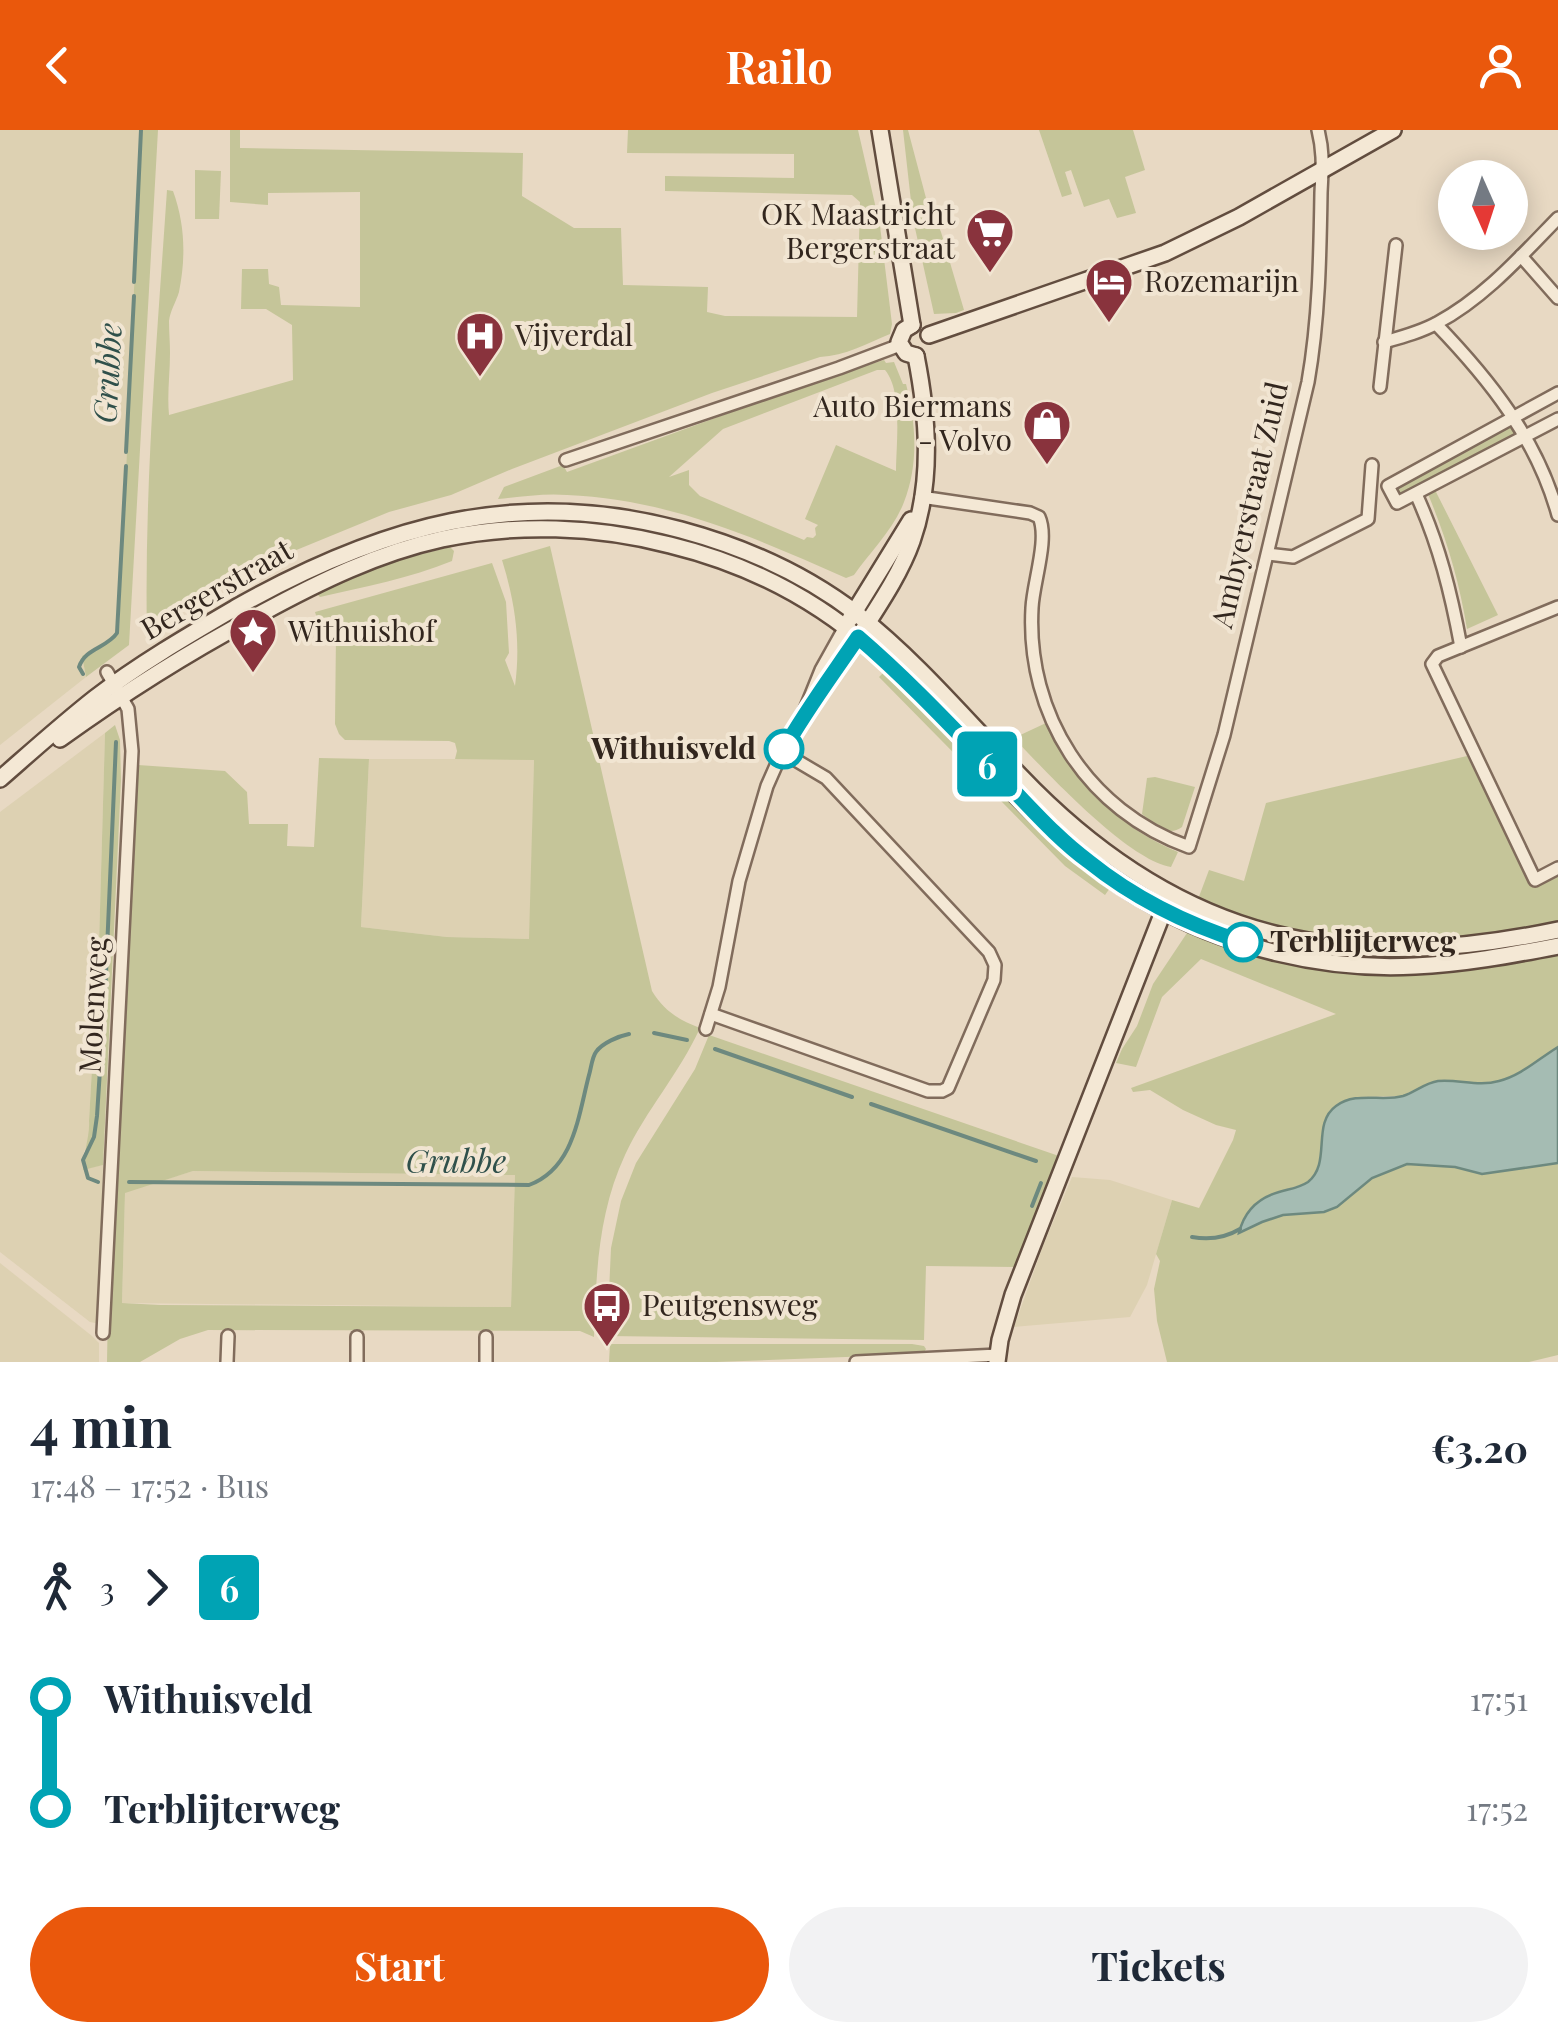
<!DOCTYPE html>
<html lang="en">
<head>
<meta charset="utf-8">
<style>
  body { margin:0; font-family:"Playfair Display",serif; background:#f2f2f3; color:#1f2937; height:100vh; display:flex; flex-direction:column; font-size:38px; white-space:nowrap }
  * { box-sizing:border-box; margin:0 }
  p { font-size:32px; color:#747a83 }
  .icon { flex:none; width:55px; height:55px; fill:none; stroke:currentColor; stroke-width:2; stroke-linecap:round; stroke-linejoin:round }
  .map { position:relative; height:1232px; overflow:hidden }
  .panel { display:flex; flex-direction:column; background:#fff; flex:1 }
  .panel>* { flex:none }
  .badge { padding:0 20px; border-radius:8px; font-size:35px; line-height:65px }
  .needle { width:65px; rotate:177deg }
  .controls { position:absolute; left:1438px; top:30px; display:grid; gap:20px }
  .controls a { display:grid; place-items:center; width:90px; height:90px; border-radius:50%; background:#fff; box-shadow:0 5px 25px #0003; font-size:50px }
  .map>.badge { position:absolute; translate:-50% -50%; box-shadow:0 0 0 5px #fff }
  .legs { display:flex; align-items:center; gap:15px; height:110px; padding:0 30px; font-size:32px }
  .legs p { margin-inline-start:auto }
  .head { display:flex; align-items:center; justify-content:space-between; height:170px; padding:0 30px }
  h1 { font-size:55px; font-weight:700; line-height:75px }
  .button { display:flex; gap:20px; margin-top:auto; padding:20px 30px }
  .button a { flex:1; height:115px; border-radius:60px; background:#ea580c; color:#fff; font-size:40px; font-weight:700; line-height:115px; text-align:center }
  .button a+a { background:#f2f2f3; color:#1f2937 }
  ul { padding:0 30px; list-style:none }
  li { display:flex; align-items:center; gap:35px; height:110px; font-size:38px }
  li i { display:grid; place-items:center; width:15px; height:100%; margin:0 12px; background:currentColor }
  li i::after { content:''; width:25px; height:25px; margin:-12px; border:8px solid; border-radius:50%; background:#fff }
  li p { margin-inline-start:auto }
  li:first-child i { background:linear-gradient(#0000 50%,currentColor 0) }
  li:last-child i { background:linear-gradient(currentColor 50%,#0000 0) }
  header { display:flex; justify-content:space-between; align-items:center; height:130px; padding:0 30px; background:#ea580c; color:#fff; font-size:45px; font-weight:700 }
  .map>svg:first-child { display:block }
  .farmland { fill:#ddd1b2 }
  .green { fill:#c5c599; fill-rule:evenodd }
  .water { fill:#a5bcb3; stroke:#6d897f; stroke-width:2.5 }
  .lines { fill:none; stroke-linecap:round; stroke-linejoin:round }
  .stream { stroke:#6d897f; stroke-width:4 }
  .street-casing { stroke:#816c5c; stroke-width:16 }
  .secondary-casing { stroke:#624d3f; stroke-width:20 }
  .street { stroke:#f4e8d5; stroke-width:11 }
  .secondary { stroke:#f4e8d5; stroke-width:15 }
  .line-1-casing { stroke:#fff; stroke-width:22 }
  .line-1 { stroke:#00a3b4; stroke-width:15 }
  .stop-1-dot { fill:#fff; stroke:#00a3b4; stroke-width:5 }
  .labels { text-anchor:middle; stroke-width:8; stroke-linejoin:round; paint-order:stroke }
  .poi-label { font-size:30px; fill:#32261e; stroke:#f1e5d2; text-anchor:start }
  .street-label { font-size:30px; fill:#32261e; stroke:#f1e5d2 }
  .stop-label { font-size:30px; font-weight:bold; fill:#32261e; stroke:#f1e5d2; text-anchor:end }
  .water-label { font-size:32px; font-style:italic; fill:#2f504b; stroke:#f1e5d2 }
</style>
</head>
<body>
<header><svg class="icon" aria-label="back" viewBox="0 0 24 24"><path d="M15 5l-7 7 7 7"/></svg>Railo<svg class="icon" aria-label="person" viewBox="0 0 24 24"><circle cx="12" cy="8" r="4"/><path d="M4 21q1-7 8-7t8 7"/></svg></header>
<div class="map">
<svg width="1558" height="1232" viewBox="0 0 1558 1232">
  <rect width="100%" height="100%" fill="#e8d9c3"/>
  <g class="farmland">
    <polygon points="0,0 141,0 119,500 107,513 82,526 86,547 0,615"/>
    <polygon points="105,603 99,814 89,991 90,1005 83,1025 83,1039 103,1035 99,1192 95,1193 90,1192 0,1122 0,682"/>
    <polygon points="369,629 534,629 530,809 447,807 361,797"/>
    <polygon points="193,1041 515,1045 511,1177 122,1173 125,1062"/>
    <polygon points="1072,1047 1110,1050 1172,1070 1147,1155 1130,1187 1014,1197 1043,1116"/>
    <polygon points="0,1133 92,1206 99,1213 99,1232 0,1232"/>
  </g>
  <g class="green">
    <polygon points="141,0 158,0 129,515 86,547 82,526 107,513 119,500"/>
    <path d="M230,0H240V18L523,23L522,66L574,98H621L623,155L708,157L707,182L725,186L857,187L860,72L852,65L665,61V46L794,48V24L627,23L628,0H858L880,96L892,194L890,204C868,213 845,226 820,227L712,263L512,339L451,365L389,382L255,437L215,457L147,507C144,358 157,208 167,60L173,61C185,94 186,127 179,162C176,172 170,181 169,191C169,202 170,212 170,223C170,244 167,264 169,285L293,250L292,195L266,179H241L242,139H268L269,154L279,157L281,175L360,177V62L268,63V75L230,72Z"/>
    <polygon points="903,0 908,0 926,68 941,102 964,180 956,183 934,184 913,89"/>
    <polygon points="1039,0 1133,0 1145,40 1125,47 1136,83 1117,88 1109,69 1084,77 1071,40 1065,42 1072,64 1062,67"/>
    <polygon points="195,40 221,41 219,89 195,89"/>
    <path d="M884,230L886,233L894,232L903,254H906C916,293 919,334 904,372C894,399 870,422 854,445L846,448C756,408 668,369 567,365C544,363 520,367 498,369L504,357L563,335L567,342L811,253ZM877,240H885C903,261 896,315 896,341L836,315L805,389L818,395L815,398L816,405L813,408L807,407L804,410L700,366L689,355V340L669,347L723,299Z"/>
    <polygon points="1512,294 1519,307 1400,366 1396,363 1394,357"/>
    <path d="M1435,360L1498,485L1467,499C1459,450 1447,410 1428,364Z"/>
    <path d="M550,416L652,861C664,881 679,890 700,898C679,944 646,980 625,1025C598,1083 596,1145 594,1207L580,1201L208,1200L180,1209L140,1232H107L108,1176L130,747L138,635L225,641L247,662L249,694H288L287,716L314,717L319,628L369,629L361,797L447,807L529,809L534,630L455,629L457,621L455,613L449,611L345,610L339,604L335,594L336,504C324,494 320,499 315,482L492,433L506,472L509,523L505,530L515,556C521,512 515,472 502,430ZM193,1041L515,1045L511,1177L160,1175L122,1173L125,1063Z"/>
    <path d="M450,417L454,421L452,431C410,448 364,457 320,467L318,465V462L375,436Z"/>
    <polygon points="886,540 1071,729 1110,758 1105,765 1065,736 879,547"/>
    <path d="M1046,593C1074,651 1118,697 1178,722L1171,737C1128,730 1046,642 1014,608Z"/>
    <path d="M115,595L120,610L121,650L103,1035L83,1040C83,1022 90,1008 89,991L99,814L105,603Z"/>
    <polygon points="1467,626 1533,755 1537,757 1558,745 1558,795 1424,815 1298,805 1197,772 1209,740 1244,751 1266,673"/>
    <path d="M1155,647L1195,657L1182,697C1167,708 1154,693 1142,684L1147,648Z"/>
    <polygon points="1189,800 1331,835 1558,820 1558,917 1526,939 1500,951 1471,954 1448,951 1414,960 1402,966 1359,967 1324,996 1318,1041 1307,1053 1281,1061 1240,1103 1262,1092 1284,1085 1304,1083 1348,1069 1372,1048 1407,1034 1455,1037 1482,1044 1558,1033 1558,1225 1529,1232 1167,1232 1157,1191 1154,1159 1160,1131 1156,1124 1172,1070 1199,1078 1233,1010 1236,1000 1216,995 1183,980 1150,960 1133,962 1131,958 1336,884 1201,829 1162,867 1136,937 1116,933 1122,919 1137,896 1153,854"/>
    <polygon points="709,905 1059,1026 1015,1137 926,1136 924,1210 607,1206 611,1118 621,1071 636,1033 695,939"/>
    <polygon points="610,1214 912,1214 924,1216 926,1219 923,1224 716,1232 609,1232"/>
  </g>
  <path class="water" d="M1558,917V1033L1482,1044L1455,1037L1407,1034L1372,1048L1337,1077L1324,1082L1283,1085L1262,1092L1239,1103C1244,1082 1258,1068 1279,1062C1289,1059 1299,1058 1308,1052C1332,1033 1311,994 1336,976C1356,961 1382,972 1403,966C1415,962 1425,953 1438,951C1459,949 1478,957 1499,951C1522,945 1538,929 1558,917Z"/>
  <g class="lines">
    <g class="stream">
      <polyline points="134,152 141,0"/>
      <polyline points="126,322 134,166"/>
      <path d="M83,544L79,537C85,518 107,518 117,503L126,336"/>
      <polyline points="105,866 116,612"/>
      <polyline points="654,903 687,910"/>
      <polyline points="715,919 852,967"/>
      <polyline points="871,974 1036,1031"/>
      <polyline points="98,1052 88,1048 83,1030 94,1007 97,986 104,878"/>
      <path d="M129,1052L529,1055C574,1038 578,987 589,945C591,939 592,927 596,922C602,913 619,906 629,904"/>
      <polyline points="1032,1076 1041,1053"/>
      <path d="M1192,1107C1209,1110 1225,1108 1240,1099"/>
    </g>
    <g class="street-casing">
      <g id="street">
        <polyline points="1521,126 1558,168"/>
        <path d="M1436,194C1490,250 1537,309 1558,385"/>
        <path d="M1384,212C1402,207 1421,202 1437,193C1484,168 1521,126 1558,88"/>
        <polyline points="1380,257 1396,115"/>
        <polyline points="1558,263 1388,356 1397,373 1558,289"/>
        <polyline points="566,330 839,238 900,215"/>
        <path d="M1416,364C1439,414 1451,463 1461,517"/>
        <path d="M921,367L1030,383L1039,387C1049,409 1033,453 1032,478C1026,585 1088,681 1189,717L1224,605L1308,252C1319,189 1320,126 1321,63C1322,39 1324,24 1318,0"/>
        <polyline points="1268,424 1293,427 1368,389 1372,335"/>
        <polyline points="1558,477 1438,526 1432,534 1535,750 1558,738"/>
        <polyline points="808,580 858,507"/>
        <polyline points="711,884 928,961 942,961 948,958 994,850 995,835 989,822 826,648 782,622"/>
        <polyline points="706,899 719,857 739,751 767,656 782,622 802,587 821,540 845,497"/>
        <polyline points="103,1203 132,621 128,579 107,542"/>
        <polyline points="227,1232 228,1206"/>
        <polyline points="357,1232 357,1207"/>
        <polyline points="486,1232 486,1207"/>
        <polyline points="856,1232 998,1225"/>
      </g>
    </g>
    <g class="secondary-casing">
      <g id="secondary">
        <polyline points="880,0 912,195"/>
        <polyline points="912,195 904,200 899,212 906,223 916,226"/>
        <polyline points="929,205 1165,123 1239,87 1393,0"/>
        <polyline points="850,489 911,390"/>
        <path d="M863,500C881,472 901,442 912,411C933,351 928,287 916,226"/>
        <path d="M60,609C125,562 192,520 262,483C319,452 378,423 442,409C516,393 596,396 670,415C744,433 814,468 872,519C965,600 1037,709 1146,771C1225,817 1324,841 1415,836C1463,834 1511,825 1558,816"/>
        <path d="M0,649C31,622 62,594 95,568C139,534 189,505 237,477C381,396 517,356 681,400C744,417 805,444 857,484C923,536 975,601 1034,660C1189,814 1349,844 1558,800"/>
        <polyline points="997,1232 1000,1210 1013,1165 1167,772"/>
      </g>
    </g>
    <use href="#street" class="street"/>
    <use href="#secondary" class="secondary"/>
  </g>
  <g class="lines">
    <g class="line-1-casing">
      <path id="line-1" d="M784,619C806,580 833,544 858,507C914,555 964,610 1016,663C1039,687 1061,711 1088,731C1134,768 1186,794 1243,812"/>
    </g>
    <use href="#line-1" class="line-1"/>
  </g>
  <defs>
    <g id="supermarket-pin" transform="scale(2.5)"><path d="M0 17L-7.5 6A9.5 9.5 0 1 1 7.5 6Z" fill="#89333d" stroke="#f1e5d2"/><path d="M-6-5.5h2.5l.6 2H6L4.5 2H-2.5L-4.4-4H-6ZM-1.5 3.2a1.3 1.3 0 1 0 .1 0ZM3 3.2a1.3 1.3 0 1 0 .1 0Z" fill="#fff"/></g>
    <g id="hotel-pin" transform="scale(2.5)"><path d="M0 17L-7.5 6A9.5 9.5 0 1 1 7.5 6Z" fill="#89333d" stroke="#f1e5d2"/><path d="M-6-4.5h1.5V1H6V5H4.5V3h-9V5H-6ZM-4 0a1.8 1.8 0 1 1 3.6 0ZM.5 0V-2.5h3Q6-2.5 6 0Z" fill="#fff"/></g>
    <g id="hospital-pin" transform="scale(2.5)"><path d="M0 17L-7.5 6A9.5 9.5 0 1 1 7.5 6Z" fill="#89333d" stroke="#f1e5d2"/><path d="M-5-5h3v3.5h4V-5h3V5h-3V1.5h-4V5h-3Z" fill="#fff"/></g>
    <g id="shop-pin" transform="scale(2.5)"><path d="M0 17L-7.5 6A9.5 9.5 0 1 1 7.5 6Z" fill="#89333d" stroke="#f1e5d2"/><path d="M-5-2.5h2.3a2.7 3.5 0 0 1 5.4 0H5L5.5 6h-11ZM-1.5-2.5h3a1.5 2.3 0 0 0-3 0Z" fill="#fff"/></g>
    <g id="sight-pin" transform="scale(2.5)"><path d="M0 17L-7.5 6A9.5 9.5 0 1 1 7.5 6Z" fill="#89333d" stroke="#f1e5d2"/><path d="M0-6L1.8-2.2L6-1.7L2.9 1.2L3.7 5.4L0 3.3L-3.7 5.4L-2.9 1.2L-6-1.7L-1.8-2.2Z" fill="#fff"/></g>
    <g id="bus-pin" transform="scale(2.5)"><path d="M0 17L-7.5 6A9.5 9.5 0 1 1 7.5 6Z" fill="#89333d" stroke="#f1e5d2"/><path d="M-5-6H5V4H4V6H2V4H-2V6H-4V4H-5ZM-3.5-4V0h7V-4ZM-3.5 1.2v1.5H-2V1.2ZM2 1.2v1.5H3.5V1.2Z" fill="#fff"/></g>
  </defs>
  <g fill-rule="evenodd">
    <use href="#supermarket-pin" x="990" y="102"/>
    <use href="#hotel-pin" x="1109" y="152"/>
    <use href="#hospital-pin" x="480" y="206"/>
    <use href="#shop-pin" x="1047" y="294"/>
    <use href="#sight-pin" x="253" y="502"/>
    <use href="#bus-pin" x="607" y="1176"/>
  </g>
  <g class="stop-1-dot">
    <circle cx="784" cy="619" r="18"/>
    <circle cx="1243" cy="812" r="18"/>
  </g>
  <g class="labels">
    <g class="poi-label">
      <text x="955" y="95" text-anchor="end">OK Maastricht<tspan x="955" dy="34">Bergerstraat</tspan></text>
      <text x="1144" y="162">Rozemarijn</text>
      <text x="515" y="216">Vijverdal</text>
      <text x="1012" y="287" text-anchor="end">Auto Biermans<tspan x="1012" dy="34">- Volvo</tspan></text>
      <text x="288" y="512">Withuishof</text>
      <text x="642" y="1186">Peutgensweg</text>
    </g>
    <g class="street-label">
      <text transform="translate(1250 375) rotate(-77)" y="10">Ambyerstraat Zuid</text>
      <text transform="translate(217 460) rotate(-30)" y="10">Bergerstraat</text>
      <text transform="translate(94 875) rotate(-87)" y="10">Molenweg</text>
    </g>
    <g class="stop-label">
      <text x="756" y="629">Withuisveld</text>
      <text x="1270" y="822" text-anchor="start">Terblijterweg</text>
    </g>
    <g class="water-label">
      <text transform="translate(108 243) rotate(-87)" y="11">Grubbe</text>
      <text x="456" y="1043">Grubbe</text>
    </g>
  </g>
</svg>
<div class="controls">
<a><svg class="needle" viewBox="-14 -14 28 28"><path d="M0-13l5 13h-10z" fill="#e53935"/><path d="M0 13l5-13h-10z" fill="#747a83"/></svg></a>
</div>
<b class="badge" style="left:987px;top:634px;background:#00a3b4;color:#fff">6</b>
</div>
<section class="panel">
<div class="head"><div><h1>4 min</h1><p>17:48 – 17:52 · Bus</p></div><b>€3.20</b></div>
<div class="legs"><svg class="icon" aria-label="walk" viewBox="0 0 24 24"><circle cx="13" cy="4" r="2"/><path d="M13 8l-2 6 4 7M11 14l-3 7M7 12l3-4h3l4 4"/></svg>3<svg class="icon" aria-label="forward" viewBox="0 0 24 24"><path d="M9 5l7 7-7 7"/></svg><b class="badge" style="background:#00a3b4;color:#fff">6</b></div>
<ul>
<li><i style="color:#00a3b4"></i><b>Withuisveld</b><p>17:51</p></li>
<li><i style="color:#00a3b4"></i><b>Terblijterweg</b><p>17:52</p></li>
</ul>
<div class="button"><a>Start</a><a>Tickets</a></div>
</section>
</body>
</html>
